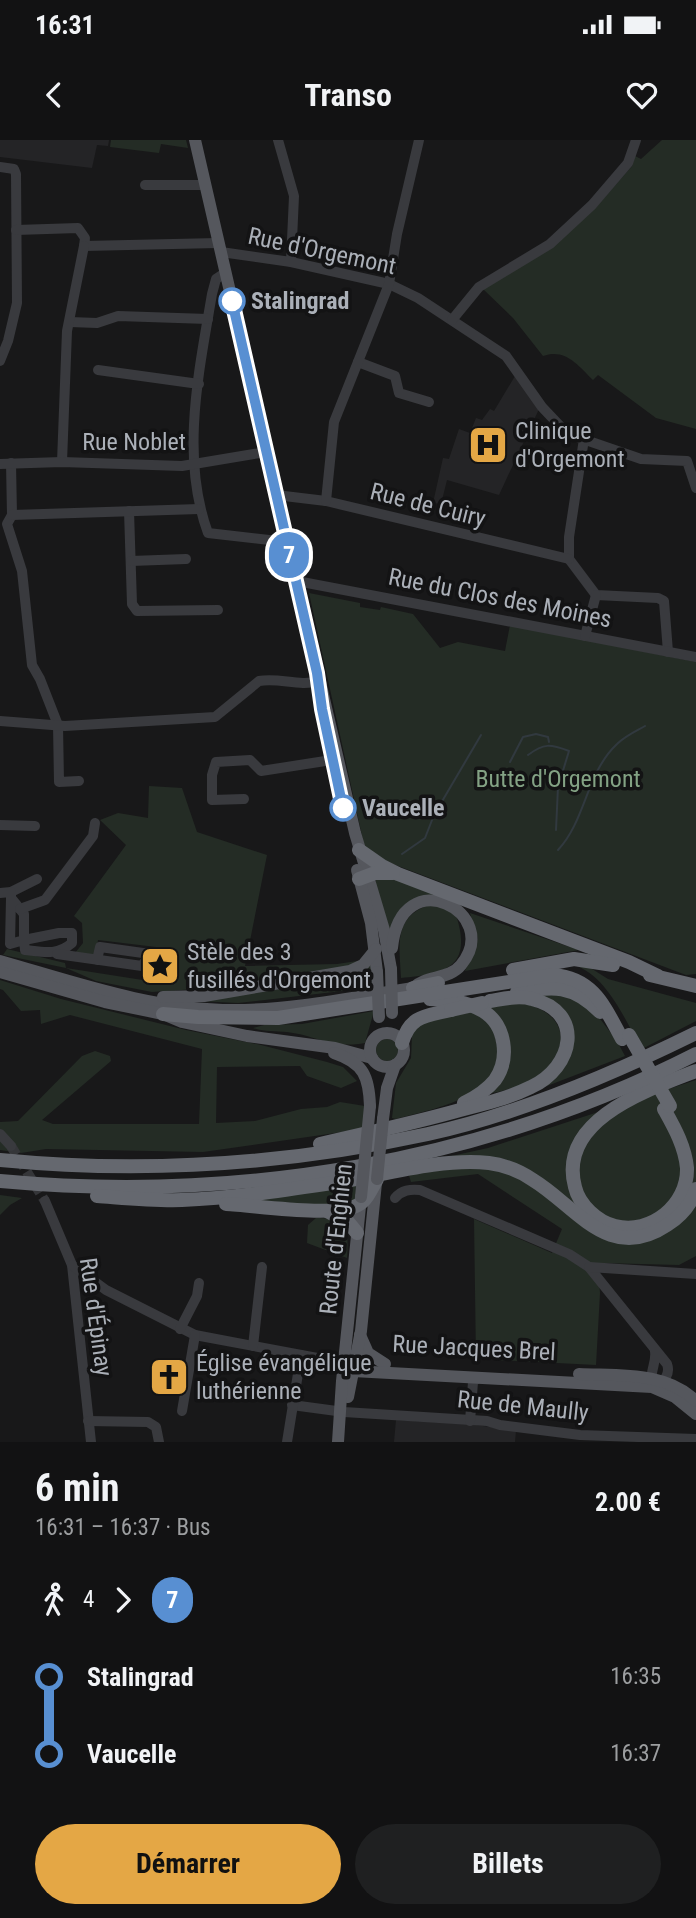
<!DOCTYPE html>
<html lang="fr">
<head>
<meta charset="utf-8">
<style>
  body { margin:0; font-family:"Roboto Condensed",sans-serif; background:#1f2021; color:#f1f3f6; height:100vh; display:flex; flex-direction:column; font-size:26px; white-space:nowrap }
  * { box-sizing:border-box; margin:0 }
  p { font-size:23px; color:#9c9ea0 }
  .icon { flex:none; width:38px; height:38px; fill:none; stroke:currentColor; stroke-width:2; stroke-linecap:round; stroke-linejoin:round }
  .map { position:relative; height:1302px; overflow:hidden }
  .details { display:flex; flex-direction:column; background:#121213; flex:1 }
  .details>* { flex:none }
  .badge { padding:0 14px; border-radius:23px; font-size:24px; line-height:46px }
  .map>.badge { position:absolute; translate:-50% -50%; box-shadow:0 0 0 4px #fff }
  .legs { display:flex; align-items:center; gap:10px; height:77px; padding:0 35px; font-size:23px }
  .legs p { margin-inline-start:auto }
  .summary { display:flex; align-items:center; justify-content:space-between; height:119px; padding:0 35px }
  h1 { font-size:38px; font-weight:700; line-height:52px }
  .action { display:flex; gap:14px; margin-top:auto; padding:14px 35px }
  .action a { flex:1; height:80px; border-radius:42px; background:#e4a745; color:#111; font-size:28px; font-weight:700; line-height:80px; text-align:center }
  .action a+a { background:#1f2021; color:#f1f3f6 }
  ul { padding:0 35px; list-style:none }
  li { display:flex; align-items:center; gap:24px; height:77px; font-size:26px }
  li i { display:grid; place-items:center; width:10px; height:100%; margin:0 9px; background:currentColor }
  li i::after { content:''; width:18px; height:18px; margin:-9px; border:5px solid; border-radius:50%; background:#121213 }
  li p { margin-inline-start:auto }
  li:first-child i { background:linear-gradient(#0000 50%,currentColor 0) }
  li:last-child i { background:linear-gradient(currentColor 50%,#0000 0) }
  .status { display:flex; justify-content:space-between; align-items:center; height:49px; padding:0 35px; background:#121213; direction:ltr }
  .status svg { height:19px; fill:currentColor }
  header { display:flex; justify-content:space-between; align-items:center; height:91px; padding:0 35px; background:#121213; font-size:32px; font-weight:700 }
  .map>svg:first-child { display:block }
  .built { fill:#242426 }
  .green { fill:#242c25 }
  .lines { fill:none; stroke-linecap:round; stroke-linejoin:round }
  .stream { stroke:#31393f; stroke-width:2 }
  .minor-tunnel { stroke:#353639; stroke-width:10; stroke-dasharray:10 5; stroke-linecap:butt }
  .minor { stroke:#393a3e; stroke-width:10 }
  .major { stroke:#55575d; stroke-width:12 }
  .highway { stroke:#65686f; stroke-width:14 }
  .major-bridge { stroke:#55575d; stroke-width:12 }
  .highway-bridge { stroke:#65686f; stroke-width:14 }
  .line-1-casing { stroke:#fff; stroke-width:16 }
  .line-1 { stroke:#588fd2; stroke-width:10 }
  .stop-1-dot { fill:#fff; stroke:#588fd2; stroke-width:3.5 }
  .labels { text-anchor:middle; stroke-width:7; stroke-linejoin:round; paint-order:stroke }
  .street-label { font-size:24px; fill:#abb0b8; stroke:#131314 }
  .stop-label { font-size:24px; font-weight:bold; fill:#abb0b8; stroke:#131314; text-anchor:start }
  .poi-label { font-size:24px; fill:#abb0b8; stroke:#131314; text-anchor:start }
  .park-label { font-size:24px; fill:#83a284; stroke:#131314 }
</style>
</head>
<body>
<div class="status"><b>16:31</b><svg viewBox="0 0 49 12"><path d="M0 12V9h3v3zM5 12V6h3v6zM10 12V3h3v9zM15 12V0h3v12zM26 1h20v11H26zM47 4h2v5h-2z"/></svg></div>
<header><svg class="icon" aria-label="back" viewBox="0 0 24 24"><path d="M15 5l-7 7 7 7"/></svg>Transo<svg class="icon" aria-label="heart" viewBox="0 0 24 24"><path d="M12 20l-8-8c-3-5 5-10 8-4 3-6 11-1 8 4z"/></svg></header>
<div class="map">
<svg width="696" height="1302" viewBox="0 0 696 1302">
  <rect width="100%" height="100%" fill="#181819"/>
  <g class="built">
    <polygon points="0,0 109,0 108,6 97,5 92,28 0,17"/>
    <polygon points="515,236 539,269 499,355 447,340 441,364 433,363 443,318 449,319 459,289 470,293 476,278 482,280 490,269 494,271"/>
    <polygon points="396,1280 466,1284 516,1290 515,1302 394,1302"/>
  </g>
  <g class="green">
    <polygon points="111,0 186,0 188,8 161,4 159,13 110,7"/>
    <path d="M662,0H696V289L656,278L598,235L593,240C578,225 565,208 543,216L513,178L483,149L551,108L597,66L632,26L635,16L641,19Z"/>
    <polygon points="309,453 360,463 360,467 380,470 381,467 413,474 440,508 458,502 505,511 510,485 696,522 696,834 686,835 377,718 364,705"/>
    <polygon points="149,646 182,648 197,692 267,715 245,826 337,824 364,820 359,825 241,846 152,852 96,841 66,828 3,815 7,809 65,823 66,828 168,844 172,827 153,820 156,807 98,800 95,817 75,813 83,803 82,783 74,776 126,705 100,680 118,673 148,678"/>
    <polygon points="376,736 386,736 451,759 427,757 391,794 376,745"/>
    <path d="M429,765L443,768L456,775C473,827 446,834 401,838C400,806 392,778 429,765Z"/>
    <polygon points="470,773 579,810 465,831 478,799"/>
    <polygon points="367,825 372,826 373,846 368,848 238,863 197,861"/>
    <path d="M574,825L589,827L608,839L696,863V881L642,909C625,881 608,836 574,825Z"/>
    <polygon points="0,840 61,859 186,890 261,905 327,922 343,927 357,941 341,948 307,936 300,926 217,927 216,983 255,981 301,969 327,967 340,962 365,966 363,989 203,1012 46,1009 21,1013 0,1010 0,982 18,981 82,916 95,911 110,916 111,921 42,980 53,984 199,984 202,909 70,875 41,884 40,870 21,871 3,850 0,849"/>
    <polygon points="562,852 594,871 617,901 625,916 534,951 572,897 535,853"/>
    <path d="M509,863C549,861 580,893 547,928C532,944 509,950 488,954L504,932L489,868Z"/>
    <path d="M374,871L365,903C331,909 318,896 287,892C275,891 265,892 253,888L264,885L302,884Z"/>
    <path d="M473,872C489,879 494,889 497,906C506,957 432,969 396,979L392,978L396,943L411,918L412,895L419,882Z"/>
    <circle cx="387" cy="910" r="11"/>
    <polygon points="696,940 696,1116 679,1125 602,1123 598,1130 600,1153 596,1225 476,1219 474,1079 552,1113 562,1089 478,1034 411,1042 406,1026 488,1008"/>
    <polygon points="357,1045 356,1058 347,1067 252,1060"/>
    <polygon points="0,1055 22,1058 10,1065 0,1075"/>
    <path d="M316,1078C348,1077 349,1092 347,1118L307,1103L308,1085Z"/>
  </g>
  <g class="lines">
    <g class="stream">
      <path d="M528,615C544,603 550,604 569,611L558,647L556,690"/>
      <polyline points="510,622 523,597 536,594 548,597 549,602"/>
      <path d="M558,710C586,680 586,633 617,604C625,596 636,591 645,586"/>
      <polyline points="402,714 425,698 434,675 481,595"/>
    </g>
    <polyline class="minor-tunnel" points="11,1006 45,1061"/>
    <g class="minor">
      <polyline points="278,0 294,56 291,122"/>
      <polyline points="0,27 14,29 16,34 17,163 8,201 0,221"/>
      <polyline points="145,45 206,45"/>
      <polyline points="16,90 78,88 85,98 84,106 218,103"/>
      <polyline points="221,112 291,122 389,144 418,158 506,216 542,267 560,286 574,296 641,319 687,321 696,348"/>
      <path d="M225,133L216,139L212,154C199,231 180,317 208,393L287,402"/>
      <polyline points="452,180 479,147 550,104 592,65 628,23 636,0"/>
      <polyline points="70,182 97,183 118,176 208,179"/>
      <polyline points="358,222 395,236 399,253 429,262"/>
      <polyline points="98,230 199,244"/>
      <polyline points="584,299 569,397 569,419 596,455 658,458 664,461 668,512"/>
      <polyline points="62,322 67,191 84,106"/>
      <polyline points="11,323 12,375 7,384 22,431 32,525 40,539 58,585 59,642 79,641"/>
      <polyline points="0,324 62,322 182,326 266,312"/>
      <polyline points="276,355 326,361 569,419"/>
      <polyline points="326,361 334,282 389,144 397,94 419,0"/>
      <polyline points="129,371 132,464 137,471 218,470"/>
      <polyline points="12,375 199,369"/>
      <polyline points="131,421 186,419"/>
      <polyline points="296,443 302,442 696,517"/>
      <polyline points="585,496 596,455"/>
      <path d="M0,581L65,586L215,577L259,541C279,537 299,547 319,541"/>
      <polyline points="244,659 212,660 212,635 216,622 250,620 261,631 338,619"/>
      <polyline points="0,685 35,686"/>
      <polyline points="0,753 11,752 37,739"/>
      <path d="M11,758L24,774V800L59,793H72V803C57,816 43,812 25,810L24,800L10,804L11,758V752"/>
      <polyline points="20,769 45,760 93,696 95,683"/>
      <polyline points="57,814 142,826 150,814 100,807 97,820"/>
      <polyline points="0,994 11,1006"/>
      <path d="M395,1058C402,1050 410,1049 420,1050L569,1114L589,1127L667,1224C671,1235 663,1242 655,1248C647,1231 657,1226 655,1211"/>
      <polyline points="45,1061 72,1125 91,1302"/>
      <polyline points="72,1125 106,1150 195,1195 344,1223"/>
      <polyline points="589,1127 696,1134"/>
      <polyline points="180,1189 197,1156 199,1143"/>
      <polyline points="253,1206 262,1127"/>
      <polyline points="292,1265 344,1272 487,1281 500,1285 580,1295 696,1299"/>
      <polyline points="182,1271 195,1195"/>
      <polyline points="88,1281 148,1282 156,1287 159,1302"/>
      <polyline points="470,1281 473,1242 479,1237"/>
      <polyline points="287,1302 301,1215"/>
    </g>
    <g class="major">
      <polyline points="195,0 355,693 384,790 391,829"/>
      <polyline points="357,730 371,783 377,832"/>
      <path d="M0,821C77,843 153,870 234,870C294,870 354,857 413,848C426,835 449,840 461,825C504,773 401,719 392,808"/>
      <polyline points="0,832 105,862 163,874 182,882 247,896 335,908 372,918"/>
      <polyline points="163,857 204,856 350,831 363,825 376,809"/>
      <circle cx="387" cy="910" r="17"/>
      <path d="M334,913C364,923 369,937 370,966"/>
      <polyline points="383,979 387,948 395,925"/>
      <polyline points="360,1195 368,1213 385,1224"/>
      <polyline points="344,1223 353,1231 652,1247 675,1257 696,1274"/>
      <path d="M579,1234C619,1236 665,1231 696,1261"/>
      <polyline points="348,1257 361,1191 376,1043"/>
      <polyline points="338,1302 342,1241 361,1057"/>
    </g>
    <g class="highway">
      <polyline points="359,710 382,726 398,734 629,822 658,836"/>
      <polyline points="359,739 375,733 393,733"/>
      <polyline points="513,830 574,819 613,825"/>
      <polyline points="650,835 696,846"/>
      <polyline points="413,848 438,843"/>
      <path d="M517,852C553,846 573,844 600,872"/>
      <path d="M430,859C448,860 466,861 483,871C506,885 510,919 495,940C487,950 476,957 464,963"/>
      <path d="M163,874L198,877L278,878L553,835C594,838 605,868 622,899"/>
      <path d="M402,903C410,875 426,876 451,870"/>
      <path d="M664,969C674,987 685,1006 687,1028C688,1065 651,1095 615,1086C598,1082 579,1065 575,1047C557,980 647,950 696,931"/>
      <path d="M320,1004C367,993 414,983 460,970C484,964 509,958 531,947C574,927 585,872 532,859C519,855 503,859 490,861"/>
      <path d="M0,1020C145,1034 285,1025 428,994C519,974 613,934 696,893"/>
      <path d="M0,1041C238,1063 482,1023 696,914"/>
      <path d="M97,1056C125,1058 154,1061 182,1060C237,1058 292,1049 346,1041C390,1033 444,1018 489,1023C505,1025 520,1031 533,1040C576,1066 609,1124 667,1085C681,1076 691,1065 696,1049"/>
      <path d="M226,1064C254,1065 336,1078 358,1065C367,1060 372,1048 377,1039"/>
      <polyline points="327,1071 348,1082 357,1093"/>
    </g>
    <g class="major-bridge">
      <polyline points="391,829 392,873"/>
      <polyline points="377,832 379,877"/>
      <polyline points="377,1039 383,979"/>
      <polyline points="361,1057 370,966"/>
    </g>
    <g class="highway-bridge">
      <polyline points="451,870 482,863"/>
      <polyline points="629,895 670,966"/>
    </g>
  </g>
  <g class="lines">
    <g class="line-1-casing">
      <polyline id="line-1" points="232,161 317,533 322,569 343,668"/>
    </g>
    <use href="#line-1" class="line-1"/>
  </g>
  <defs>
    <g id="hospital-square" transform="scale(2.0125)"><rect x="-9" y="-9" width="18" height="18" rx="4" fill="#e4a745" stroke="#131314"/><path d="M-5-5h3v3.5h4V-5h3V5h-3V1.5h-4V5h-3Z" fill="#111"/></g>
    <g id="sight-square" transform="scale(2.0125)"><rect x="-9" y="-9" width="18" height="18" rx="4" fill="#e4a745" stroke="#131314"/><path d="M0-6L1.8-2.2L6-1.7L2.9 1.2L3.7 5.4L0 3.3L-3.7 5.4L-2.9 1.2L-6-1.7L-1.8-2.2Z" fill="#111"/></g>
    <g id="church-square" transform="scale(2.0125)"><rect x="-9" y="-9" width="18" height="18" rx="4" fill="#e4a745" stroke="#131314"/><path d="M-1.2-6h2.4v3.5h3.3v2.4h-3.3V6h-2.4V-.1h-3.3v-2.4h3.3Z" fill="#111"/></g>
  </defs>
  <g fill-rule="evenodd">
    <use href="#hospital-square" x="488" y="305"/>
    <use href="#sight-square" x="160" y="826"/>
    <use href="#church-square" x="169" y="1237"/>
  </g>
  <g class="stop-1-dot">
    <circle cx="232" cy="161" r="12"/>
    <circle cx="343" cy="668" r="12"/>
  </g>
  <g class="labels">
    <g class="street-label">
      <text transform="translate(322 111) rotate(12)" y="8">Rue d'Orgemont</text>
      <text x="134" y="310">Rue Noblet</text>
      <text transform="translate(428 365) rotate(14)" y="8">Rue de Cuiry</text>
      <text transform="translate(500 458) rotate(11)" y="8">Rue du Clos des Moines</text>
      <text transform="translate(336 1099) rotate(-84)" y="8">Route d'Enghien</text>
      <text transform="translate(96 1177) rotate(82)" y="8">Rue d'Épinay</text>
      <text transform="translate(474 1208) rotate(3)" y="8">Rue Jacques Brel</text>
      <text transform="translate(523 1266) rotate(6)" y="8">Rue de Maully</text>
    </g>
    <g class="stop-label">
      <text x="251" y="169">Stalingrad</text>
      <text x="362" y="676">Vaucelle</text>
    </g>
    <g class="poi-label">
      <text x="515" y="299">Clinique<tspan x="515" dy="28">d'Orgemont</tspan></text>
      <text x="187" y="820">Stèle des 3<tspan x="187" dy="28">fusillés d'Orgemont</tspan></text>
      <text x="196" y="1231">Église évangélique<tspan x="196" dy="28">luthérienne</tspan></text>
    </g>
    <g class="park-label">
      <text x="558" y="647">Butte d'Orgemont</text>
    </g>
  </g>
</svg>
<b class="badge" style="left:289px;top:415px;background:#588fd2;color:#fff">7</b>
</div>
<section class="details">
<div class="summary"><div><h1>6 min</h1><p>16:31 – 16:37 · Bus</p></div><b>2.00 €</b></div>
<div class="legs"><svg class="icon" aria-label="walk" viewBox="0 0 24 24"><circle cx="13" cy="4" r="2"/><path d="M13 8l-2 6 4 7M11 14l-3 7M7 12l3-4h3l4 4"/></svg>4<svg class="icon" aria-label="forward" viewBox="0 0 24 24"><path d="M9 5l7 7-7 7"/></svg><b class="badge" style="background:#588fd2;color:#fff">7</b></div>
<ul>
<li><i style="color:#588fd2"></i><b>Stalingrad</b><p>16:35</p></li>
<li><i style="color:#588fd2"></i><b>Vaucelle</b><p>16:37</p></li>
</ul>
<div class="action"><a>Démarrer</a><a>Billets</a></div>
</section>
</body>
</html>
